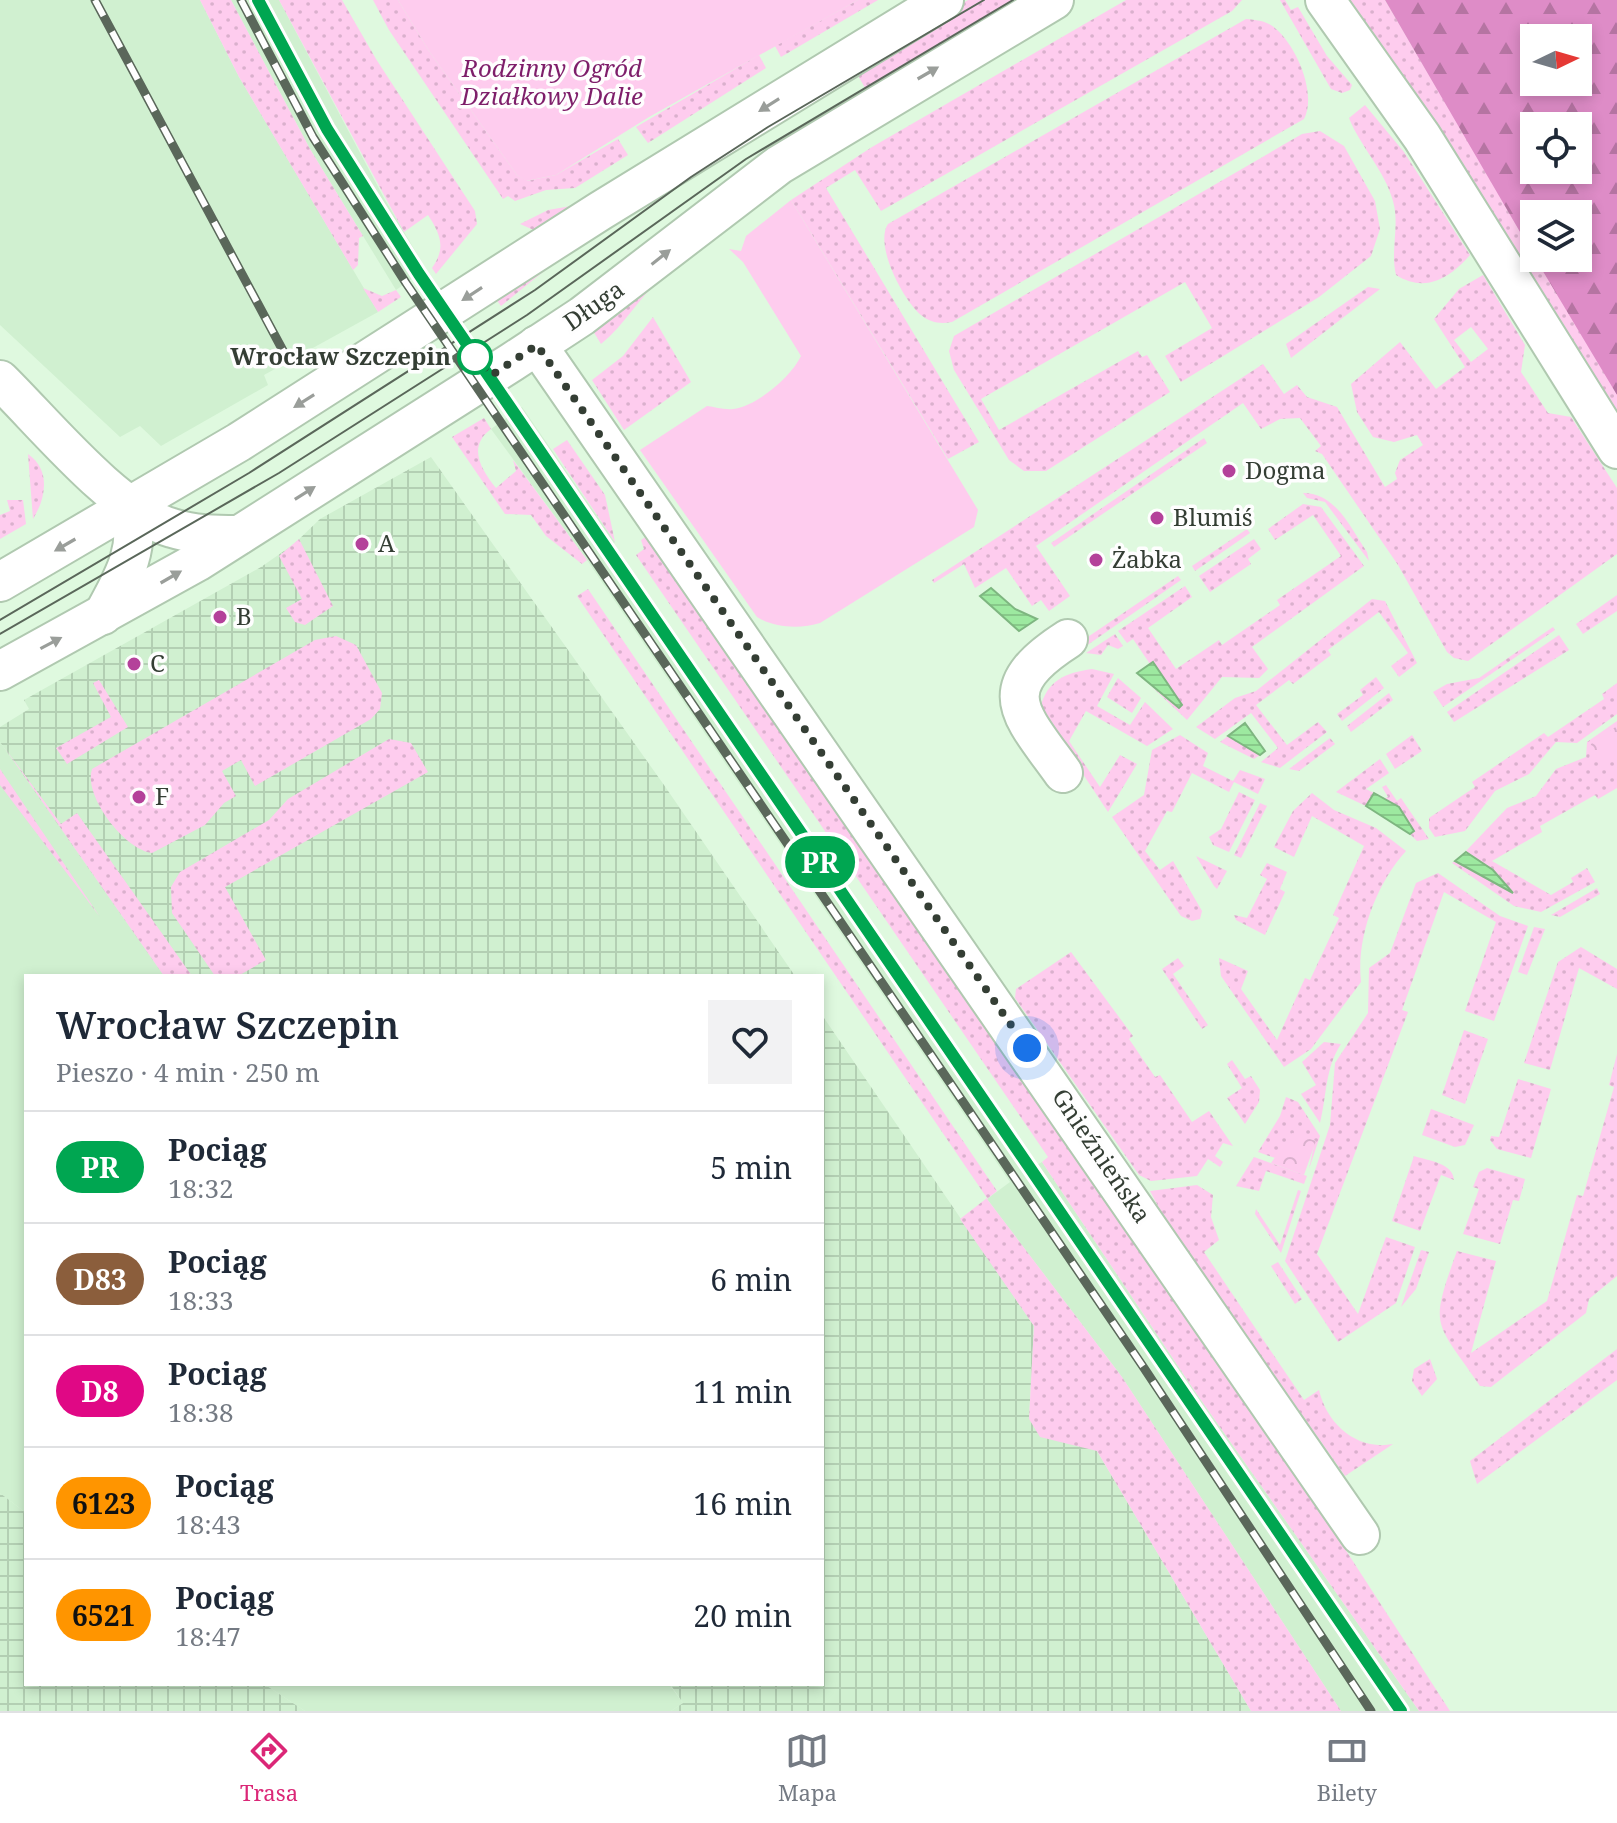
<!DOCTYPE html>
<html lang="pl">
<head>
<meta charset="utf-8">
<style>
  body { margin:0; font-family:"Noto Serif",serif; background:#f2f2f3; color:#1f2937; height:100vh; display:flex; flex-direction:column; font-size:30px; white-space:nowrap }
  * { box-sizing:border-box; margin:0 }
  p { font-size:26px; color:#747a83 }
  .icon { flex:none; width:44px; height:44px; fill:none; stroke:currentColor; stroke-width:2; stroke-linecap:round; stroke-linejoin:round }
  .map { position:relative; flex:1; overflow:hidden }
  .side { position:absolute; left:24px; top:974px; width:800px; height:712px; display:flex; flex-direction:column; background:#fff; border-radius:0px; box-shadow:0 4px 12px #0003 }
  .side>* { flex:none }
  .badge { padding:0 16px; border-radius:26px; font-size:28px; line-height:52px }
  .needle { width:52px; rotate:85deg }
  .buttons { position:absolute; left:1520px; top:24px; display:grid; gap:16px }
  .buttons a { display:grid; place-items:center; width:72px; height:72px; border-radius:0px; background:#fff; box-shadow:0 4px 12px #0003; font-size:40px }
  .you { position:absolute; width:40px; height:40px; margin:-20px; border:6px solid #fff; border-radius:50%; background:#1a73e8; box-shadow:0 0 0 12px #1a73e833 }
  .map>.badge { position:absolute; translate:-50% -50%; box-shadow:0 0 0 4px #fff }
  .round { display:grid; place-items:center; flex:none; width:84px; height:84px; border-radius:0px; background:#f2f2f3 }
  .head { display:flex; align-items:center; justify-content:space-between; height:136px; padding:0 32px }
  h1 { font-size:38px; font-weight:600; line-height:60px }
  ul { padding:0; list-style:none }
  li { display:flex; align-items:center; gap:24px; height:112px; padding:0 32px; border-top:2px solid #e0e1e3 }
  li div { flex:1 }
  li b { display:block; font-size:30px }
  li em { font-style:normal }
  li .badge { min-width:88px; font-weight:700; text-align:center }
  .dock { display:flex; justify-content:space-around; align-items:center; height:112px; border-top:2px solid #e0e1e3; background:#fff; font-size:22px; color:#747a83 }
  .dock a { display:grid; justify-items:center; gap:4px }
  .dock .active { color:#db2777 }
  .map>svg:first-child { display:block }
  .built { fill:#d0f0d0 }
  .industrial { fill:url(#industrial-grid) }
  .grass { fill:url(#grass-dots); fill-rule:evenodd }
  .forest { fill:url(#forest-firs); fill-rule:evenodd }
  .park { fill:url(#park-crowns) }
  .garden { fill:#feccee }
  .water { fill:url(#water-rules); stroke:#7eb680; stroke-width:2 }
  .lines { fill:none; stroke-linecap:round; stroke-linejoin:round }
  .minor-casing { stroke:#b0c9b0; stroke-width:42 }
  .minor { stroke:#fff; stroke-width:38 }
  .tram { stroke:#5a675a; stroke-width:2 }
  .rail-casing { stroke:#5a675a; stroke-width:9 }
  .rail { stroke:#fefefe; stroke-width:6; stroke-dasharray:18; stroke-linecap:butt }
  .oneway { fill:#9a9e9a }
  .line-casing { stroke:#fff; stroke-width:18 }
  .line { stroke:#00a651; stroke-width:12 }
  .walk { stroke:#343e34; stroke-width:8; stroke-dasharray:0 14.4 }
  .stop-dot { fill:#fff; stroke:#00a651; stroke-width:4 }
  .poi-dot { fill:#b4419a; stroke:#fefefe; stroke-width:3 }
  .labels { text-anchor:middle; stroke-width:7; stroke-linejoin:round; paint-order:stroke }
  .park-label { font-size:24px; font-style:italic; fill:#7e1e6a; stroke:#fefefe }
  .street-label { font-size:24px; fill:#343e34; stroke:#fefefe }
  .stop-label { font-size:24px; font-weight:bold; fill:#343e34; stroke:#fefefe; text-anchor:end }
  .poi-label { font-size:24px; fill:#343e34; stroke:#fefefe; text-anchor:start }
</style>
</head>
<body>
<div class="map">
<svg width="1617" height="1711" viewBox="0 0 1617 1711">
  <defs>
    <pattern id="industrial-grid" width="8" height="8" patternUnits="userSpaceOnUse" patternTransform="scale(2)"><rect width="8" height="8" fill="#d0f0d0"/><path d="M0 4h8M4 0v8" fill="none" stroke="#b3cfb3"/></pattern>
    <pattern id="grass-dots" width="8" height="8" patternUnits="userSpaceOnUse" patternTransform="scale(2)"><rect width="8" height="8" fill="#feccee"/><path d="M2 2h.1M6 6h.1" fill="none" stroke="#dab0cd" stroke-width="1.8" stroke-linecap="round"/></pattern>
    <pattern id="forest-firs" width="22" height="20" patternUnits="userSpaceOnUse" patternTransform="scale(2)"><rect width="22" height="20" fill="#de8cc7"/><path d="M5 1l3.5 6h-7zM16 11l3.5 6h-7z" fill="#b574a2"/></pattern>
    <pattern id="park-crowns" width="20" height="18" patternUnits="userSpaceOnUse" patternTransform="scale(2)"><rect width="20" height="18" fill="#feccee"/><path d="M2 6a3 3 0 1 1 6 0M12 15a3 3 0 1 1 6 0" fill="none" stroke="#dab0cd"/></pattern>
    <pattern id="water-rules" width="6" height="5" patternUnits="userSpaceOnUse" patternTransform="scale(2)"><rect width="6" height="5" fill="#9de9a0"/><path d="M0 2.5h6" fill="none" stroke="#88c98a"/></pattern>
  </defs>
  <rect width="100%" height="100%" fill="#dff9df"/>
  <g class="built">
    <polygon points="0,0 200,0 239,77 378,312 264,375 268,385 161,446 140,426 120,437 0,325"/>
    <polygon points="231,0 279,0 384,198 426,269 396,290 310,149"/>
    <polygon points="522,407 615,542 611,546 1035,1166 1042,1162 1194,1390 1419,1711 1341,1711 1122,1377 987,1199 1010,1182 587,560 491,429"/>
    <polygon points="0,742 164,976 26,976 26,1513 0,1493"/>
    <polygon points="264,1684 669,1684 683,1703 671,1711 305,1711"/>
  </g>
  <g class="industrial">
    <polygon points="431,457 664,785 795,976 164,976 0,742 0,727 29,709 24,700 261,567 294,544 320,519"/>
    <polygon points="822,1015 1034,1326 1029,1419 1097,1451 1251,1711 671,1711 683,1703 670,1684 822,1684"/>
    <polygon points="0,1493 26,1513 26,1684 264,1684 305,1711 0,1711"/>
  </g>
  <g class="grass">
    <polygon points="200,0 231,0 310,149 363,236 359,238 358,265 353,270 239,77"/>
    <path d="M279,0H342L376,59L475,211L477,224L436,274L432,268C446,248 441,235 428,215L404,232Z"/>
    <polygon points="373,0 398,0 429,51 517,175 527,181 556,175 618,139 628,155 575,188 546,190 515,201 508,196 503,199 389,30"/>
    <polygon points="858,0 878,0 781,57 775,46"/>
    <polygon points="968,0 1020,0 868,93 853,67"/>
    <polygon points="1126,0 1242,0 1232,11 881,211 855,170 826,188 979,442 948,459 791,200 872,147"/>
    <polygon points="1280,0 1285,0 1291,10 1298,7 1327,56 1352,85 1350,90 1342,93 1331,89"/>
    <polygon points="1349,0 1385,0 1617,394 1617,422"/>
    <path d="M1246,19C1257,20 1268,21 1276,29C1297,47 1317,94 1304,119L952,322C940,324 931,323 921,315C903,300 874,245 888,224Z"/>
    <polygon points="759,55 766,68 648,143 636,127"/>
    <path d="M1365,105L1404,152L1470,255C1449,279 1425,293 1396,275C1390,250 1400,226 1393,201C1385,171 1360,146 1349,118Z"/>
    <polygon points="1320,131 1344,146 1375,201 1380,229 1371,256 1319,297 1181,382 1165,356 1212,328 1185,282 981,399 999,430 1138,351 1142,357 1147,355 1170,392 1046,471 1024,471 1009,460 954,370 949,351 954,336 1302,134"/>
    <polygon points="577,205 536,231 520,224 548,210"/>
    <polygon points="580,242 501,306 493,295"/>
    <path d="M1483,275L1525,345L1521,372L1548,413L1571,417L1617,488V554L1468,661L1454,658L1447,652L1398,565L1322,454L1315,451L1321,446L1300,418L1280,419L1261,429L1243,403L1036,546L1070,596L1049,611L1041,600L1032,606L1006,568L975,588L964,564L934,583L932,580L1263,364L1284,394L1297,385L1307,397L1337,407L1385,487L1397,479L1395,473L1400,460L1423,445L1417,435L1394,442L1373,437L1357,412L1351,384L1400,342L1436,389L1465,367L1434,319L1459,289ZM1471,327L1488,349L1471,362L1454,340Z"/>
    <path d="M661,279C638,298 625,325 601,344L590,326Z"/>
    <polygon points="1368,287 1380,289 1291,358 1286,344"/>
    <polygon points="363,288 382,296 396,290 401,297 378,312"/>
    <polygon points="653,317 691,382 624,430 592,380 623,356"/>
    <path d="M484,418L491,429C467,447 481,469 496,488L516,471L513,460L587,560L582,564L546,536L531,515L505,514L452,437Z"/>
    <polygon points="1204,438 1207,443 1054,547 1051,543"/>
    <polygon points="567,440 605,495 615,542 553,449"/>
    <path d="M28,454C51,470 46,498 33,519Z"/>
    <path d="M1303,493C1336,493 1350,527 1367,552L1369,561L1325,502L1307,498Z"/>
    <polygon points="7,500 23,500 26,524 0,539 0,515 10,511"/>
    <polygon points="1303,504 1321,507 1364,566 1252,647 1268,669 1259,678 1222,677 1187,720 1152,687 1179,708 1153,663 1150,664 1133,639 1127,643 1118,631 1185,586 1192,597 1148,628 1176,669 1219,640 1222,645 1280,605 1277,600 1341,556 1313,515 1275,540 1268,529"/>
    <polygon points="1247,529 1250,533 1195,571 1192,566"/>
    <polygon points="651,533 1216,1350 1450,1711 1419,1711 1194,1390 1042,1162 1048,1157 636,555 644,549 641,540"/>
    <polygon points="299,539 333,606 305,625 295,622 286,608 302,599 279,556"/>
    <polygon points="1254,539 1261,549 1248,559 1251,564 1210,592 1199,576"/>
    <polygon points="1178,576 1181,580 1076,653 1067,651"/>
    <polygon points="588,589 997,1191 987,1199 1122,1377 1341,1711 1251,1711 1097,1451 1040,1437 1029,1419 1034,1326 960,1219 987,1198 577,596"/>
    <polygon points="1617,595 1617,611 1583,634 1576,624"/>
    <polygon points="1372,599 1385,601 1417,663 1399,677 1391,666 1408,653 1379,612 1328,650 1331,655 1293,684 1289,680 1256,705 1287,745 1318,722 1327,732 1280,768 1261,762 1278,748 1251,713 1215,739 1196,727 1235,698 1256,691"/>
    <polygon points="1553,627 1555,630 1443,707 1433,692 1447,684 1479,678"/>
    <polygon points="1115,634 1123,646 1118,649 1108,645 1101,655 1086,653"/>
    <polygon points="1559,635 1569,650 1454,722 1447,712"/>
    <path d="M336,636L356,645L382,693L380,709L371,719L255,786L241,760L222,771L236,796L224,803L205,825L152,853C125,850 83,796 92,769L315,640Z"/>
    <path d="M1092,669L1114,674L1097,706L1130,725L1145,702L1173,729L1147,746L1086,711L1069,741L1100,787L1120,755L1137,764L1108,812L1040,709C1047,680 1065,673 1092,669Z"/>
    <polygon points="1376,677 1384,688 1342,721 1337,714 1363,695 1360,690"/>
    <polygon points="1118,678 1141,698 1132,713 1107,697"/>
    <polygon points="99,680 128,727 67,764 56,748 111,717 93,683"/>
    <polygon points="1617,683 1617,714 1577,743 1556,742 1529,774 1495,791 1465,831 1435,837 1429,828 1429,818 1475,787 1472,782 1544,733 1548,737 1604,699 1602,694"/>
    <polygon points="1389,693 1393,700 1351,732 1347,726"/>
    <polygon points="1617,721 1617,788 1598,799 1595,795 1540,826 1542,832 1492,861 1551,895 1573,882 1571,878 1587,868 1595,882 1541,912 1514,906 1452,863 1455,861 1513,893 1493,870 1466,851 1507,808 1536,796 1556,769 1586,757 1587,742"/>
    <polygon points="1180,735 1208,753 1203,766 1233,781 1240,770 1265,779 1258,794 1234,782 1229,792 1192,773 1172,812 1167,811 1145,851 1160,870 1173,861 1202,911 1200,919 1192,921 1181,916 1112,817 1144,795 1152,750"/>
    <polygon points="1412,735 1422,751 1395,769 1386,754"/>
    <polygon points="1228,736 1260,755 1254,759 1220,742"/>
    <polygon points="1330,738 1335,744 1299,771 1289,769"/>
    <polygon points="389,739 411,743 428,772 225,887 266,960 238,976 215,976 172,913 171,887 180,872 269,820 288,799"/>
    <polygon points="4,747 61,824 77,813 192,976 164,976"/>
    <polygon points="1380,759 1389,773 1366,789 1374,793 1366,806 1336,792"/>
    <polygon points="0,769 100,917 0,785"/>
    <polygon points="1386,785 1397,801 1401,798 1429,839 1417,841 1410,834 1414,832 1399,807 1384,799 1388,797 1382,787"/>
    <polygon points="1239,792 1255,800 1229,852 1213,845 1209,837 1221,829"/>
    <path d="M1312,793L1334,810L1376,828L1406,851C1376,884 1356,938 1361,982L1311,1049L1284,1067L1221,976L1219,958L1248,971L1241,989L1277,1040L1305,978L1310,980L1339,918L1333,915L1364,846L1312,816L1294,857L1274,847L1293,811Z"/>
    <polygon points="1260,803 1267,806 1241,858 1234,855"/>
    <polygon points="1196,856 1227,871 1217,889 1214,886"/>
    <polygon points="1267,863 1287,872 1280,889 1285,892 1265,935 1236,920 1234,915 1247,918 1267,879 1260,875"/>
    <polygon points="1438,873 1500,916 1528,926 1494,1021 1465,1011 1496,922 1444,892 1402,1010 1408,1012 1317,1254 1358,1314 1386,1237 1415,1247 1396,1303 1338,1342 1285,1261 1330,1125 1335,1063 1368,1013 1369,968 1390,953 1416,883"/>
    <polygon points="1597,888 1600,894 1560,917 1551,915"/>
    <polygon points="1534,927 1545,929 1527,975 1518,972"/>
    <polygon points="1581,947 1617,969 1617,989 1579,968 1550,1070 1524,1063 1558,962"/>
    <polygon points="1071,952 1133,1036 1129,1039 1155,1077 1160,1075 1192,1122 1209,1111 1233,1146 1223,1143 1215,1156 1223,1162 1220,1167 1208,1159 1197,1176 1151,1181 1139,1175 1015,998 1016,989"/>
    <polygon points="1178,958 1184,966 1173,974 1208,1025 1202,1029 1162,969"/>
    <polygon points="1464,1030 1488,1039 1465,1104 1442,1095"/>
    <path d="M1324,1042L1341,1044C1325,1068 1327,1095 1320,1123L1301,1094L1316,1085L1302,1062Z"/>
    <path d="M1617,1054V1276L1589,1299L1586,1313L1491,1387L1480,1386C1434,1319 1429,1329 1457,1251L1496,1261L1471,1353L1547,1301L1577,1195L1583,1196L1614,1087L1609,1085Z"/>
    <polygon points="1232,1060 1245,1079 1251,1076 1260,1090 1259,1102 1245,1124 1227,1098 1242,1088 1227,1064"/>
    <polygon points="1518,1079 1551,1089 1531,1158 1497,1149 1490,1140 1491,1136 1499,1137"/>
    <polygon points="1286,1097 1298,1102 1320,1136 1309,1169 1315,1141 1292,1134 1275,1158 1258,1152 1280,1116"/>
    <polygon points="1431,1109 1474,1125 1465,1145 1455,1147 1422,1135"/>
    <path d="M1414,1156C1429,1161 1453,1163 1454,1180L1441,1175L1420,1231L1392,1221Z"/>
    <polygon points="1254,1157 1307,1176 1304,1184 1266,1171 1259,1191 1236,1186"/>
    <polygon points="1487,1168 1525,1179 1519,1201 1513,1200 1500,1244 1463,1234 1479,1189 1473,1187 1479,1172"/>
    <path d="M1197,1185L1213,1195L1211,1217L1219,1240L1204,1252L1304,1400L1319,1390C1327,1425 1358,1451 1393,1444L1345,1476L1165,1219L1150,1191Z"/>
    <polygon points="1298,1190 1301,1191 1281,1253 1255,1214 1256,1209 1280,1245"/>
    <polygon points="1421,1250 1429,1252 1416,1289 1401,1307"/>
    <polygon points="1278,1262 1302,1299 1295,1304 1271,1266"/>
    <polygon points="1617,1349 1617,1380 1477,1484 1470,1461"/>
    <polygon points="1430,1359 1437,1379 1422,1396 1412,1381 1414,1369"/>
  </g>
  <path class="forest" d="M1385,0H1617V395L1535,258H1578V214H1534V256ZM1534,38H1578V82H1534ZM1534,126H1578V170H1534Z"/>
  <g class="park">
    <polygon points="1617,726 1617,754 1607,761 1589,760 1591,744"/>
    <polygon points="1292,1133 1316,1141 1304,1175 1271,1163"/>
  </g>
  <g class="garden">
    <polygon points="398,0 858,0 649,117 556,175 526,181 517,175 429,51"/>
    <path d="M791,200L978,510L974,527L820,623C801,629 774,628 757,617L640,450L707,406C715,407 724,410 733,409C757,406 791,377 801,356L743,262L729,249L741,251L746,236Z"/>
  </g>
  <g class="water">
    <polygon points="991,588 1015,609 1037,619 1019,631 980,596"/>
    <polygon points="1153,662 1182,705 1179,708 1137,673"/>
    <polygon points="1245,723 1265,751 1260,755 1228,736"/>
    <polygon points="1374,793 1399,807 1414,831 1410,834 1366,806"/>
    <polygon points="1466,852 1493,870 1513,893 1455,861"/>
  </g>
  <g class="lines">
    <g class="minor-casing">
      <g id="minor">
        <polyline points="1325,0 1422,137 1617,449"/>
        <polyline points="537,345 1360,1535"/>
        <path d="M0,380C43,422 116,512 172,528C194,535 216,535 239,535"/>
        <polyline points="0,582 239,442 600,211 944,0"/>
        <path d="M103,615C122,580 142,549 130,507"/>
        <polyline points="0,671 197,562 512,362 582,316 779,165 1054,0"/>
        <path d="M1063,773C1020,713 990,689 1068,639"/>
      </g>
    </g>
    <use href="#minor" class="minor"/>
    <g class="tram">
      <polyline points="0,620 249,473 535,290 691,177 768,127 984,0"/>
      <polyline points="0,634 279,473 527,315 746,159 1013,0"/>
    </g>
    <g class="rail-casing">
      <g id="rail">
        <polyline points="95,0 288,360"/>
        <polyline points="241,0 313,137 406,283 1144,1368 1371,1711"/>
        <polyline points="258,0 327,129 419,274 1401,1711"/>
      </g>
    </g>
    <use href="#rail" class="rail"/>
  </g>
  <defs><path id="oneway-solid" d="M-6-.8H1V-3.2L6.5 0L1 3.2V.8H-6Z" transform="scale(2)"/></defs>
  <g class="oneway">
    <use href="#oneway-solid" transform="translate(928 73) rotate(-30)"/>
    <use href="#oneway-solid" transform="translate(769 105) rotate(148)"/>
    <use href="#oneway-solid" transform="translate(661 257) rotate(-38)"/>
    <use href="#oneway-solid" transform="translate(472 294) rotate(147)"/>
    <use href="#oneway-solid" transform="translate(304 401) rotate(148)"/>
    <use href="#oneway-solid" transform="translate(305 493) rotate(-32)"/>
    <use href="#oneway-solid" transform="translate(65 545) rotate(150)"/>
    <use href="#oneway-solid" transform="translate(171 577) rotate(-30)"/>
    <use href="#oneway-solid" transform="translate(51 643) rotate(-28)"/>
  </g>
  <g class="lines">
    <g class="line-casing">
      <polyline id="line" points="258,0 327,129 419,274 1401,1711"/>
    </g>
    <use href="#line" class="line"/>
    <polyline class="walk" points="475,357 492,375 537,345 1027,1048"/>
  </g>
  <circle class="stop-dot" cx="475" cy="357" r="16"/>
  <g class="poi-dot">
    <circle cx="1229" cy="471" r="8"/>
    <circle cx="1157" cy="518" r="8"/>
    <circle cx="362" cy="544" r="8"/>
    <circle cx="1096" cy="560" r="8"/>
    <circle cx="220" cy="617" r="8"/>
    <circle cx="134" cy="664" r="8"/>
    <circle cx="139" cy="797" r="8"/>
  </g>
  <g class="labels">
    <g class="park-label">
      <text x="552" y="77">Rodzinny Ogród<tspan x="552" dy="28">Działkowy Dalie</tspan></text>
    </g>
    <g class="street-label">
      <text transform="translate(594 306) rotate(-35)" y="8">Długa</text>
      <text transform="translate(1101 1156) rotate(56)" y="8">Gnieźnieńska</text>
    </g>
    <g class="stop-label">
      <text x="451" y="365">Wrocław Szczepin</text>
    </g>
    <g class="poi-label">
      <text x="1245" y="479">Dogma</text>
      <text x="1173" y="526">Blumiś</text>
      <text x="378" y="552">A</text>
      <text x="1112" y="568">Żabka</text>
      <text x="236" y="625">B</text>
      <text x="150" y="672">C</text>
      <text x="155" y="805">F</text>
    </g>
  </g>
</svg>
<div class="buttons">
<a><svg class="needle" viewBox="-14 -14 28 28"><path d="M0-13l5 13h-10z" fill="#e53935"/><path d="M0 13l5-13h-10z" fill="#747a83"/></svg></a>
<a><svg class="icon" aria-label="locate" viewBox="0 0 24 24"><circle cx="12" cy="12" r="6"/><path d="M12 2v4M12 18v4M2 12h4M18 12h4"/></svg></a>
<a><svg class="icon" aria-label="layers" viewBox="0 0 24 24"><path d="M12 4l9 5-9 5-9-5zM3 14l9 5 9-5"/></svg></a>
</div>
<div class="you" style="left:1027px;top:1048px"></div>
<b class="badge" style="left:820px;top:862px;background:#00a651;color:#fff">PR</b>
<section class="side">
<div class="head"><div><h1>Wrocław Szczepin</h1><p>Pieszo · 4 min · 250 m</p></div><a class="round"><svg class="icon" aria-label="heart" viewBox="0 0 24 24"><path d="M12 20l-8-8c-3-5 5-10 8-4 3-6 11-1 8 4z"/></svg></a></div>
<ul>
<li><span class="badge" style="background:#00a651;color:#fff">PR</span><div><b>Pociąg</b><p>18:32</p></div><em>5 min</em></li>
<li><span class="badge" style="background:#8b5e3c;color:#fff">D83</span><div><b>Pociąg</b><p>18:33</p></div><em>6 min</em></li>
<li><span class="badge" style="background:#e00885;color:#fff">D8</span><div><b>Pociąg</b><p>18:38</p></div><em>11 min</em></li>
<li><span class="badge" style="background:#ff9500;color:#111">6123</span><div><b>Pociąg</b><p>18:43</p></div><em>16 min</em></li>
<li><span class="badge" style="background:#ff9500;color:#111">6521</span><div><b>Pociąg</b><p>18:47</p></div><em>20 min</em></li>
</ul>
</section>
</div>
<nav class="dock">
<a class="active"><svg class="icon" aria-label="directions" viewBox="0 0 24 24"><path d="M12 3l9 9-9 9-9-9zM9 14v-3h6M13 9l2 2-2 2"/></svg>Trasa</a>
<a><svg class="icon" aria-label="map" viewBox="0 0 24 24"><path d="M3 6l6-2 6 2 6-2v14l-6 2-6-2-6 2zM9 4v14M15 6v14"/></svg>Mapa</a>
<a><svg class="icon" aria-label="tickets" viewBox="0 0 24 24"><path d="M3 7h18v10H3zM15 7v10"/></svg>Bilety</a>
</nav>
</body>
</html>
